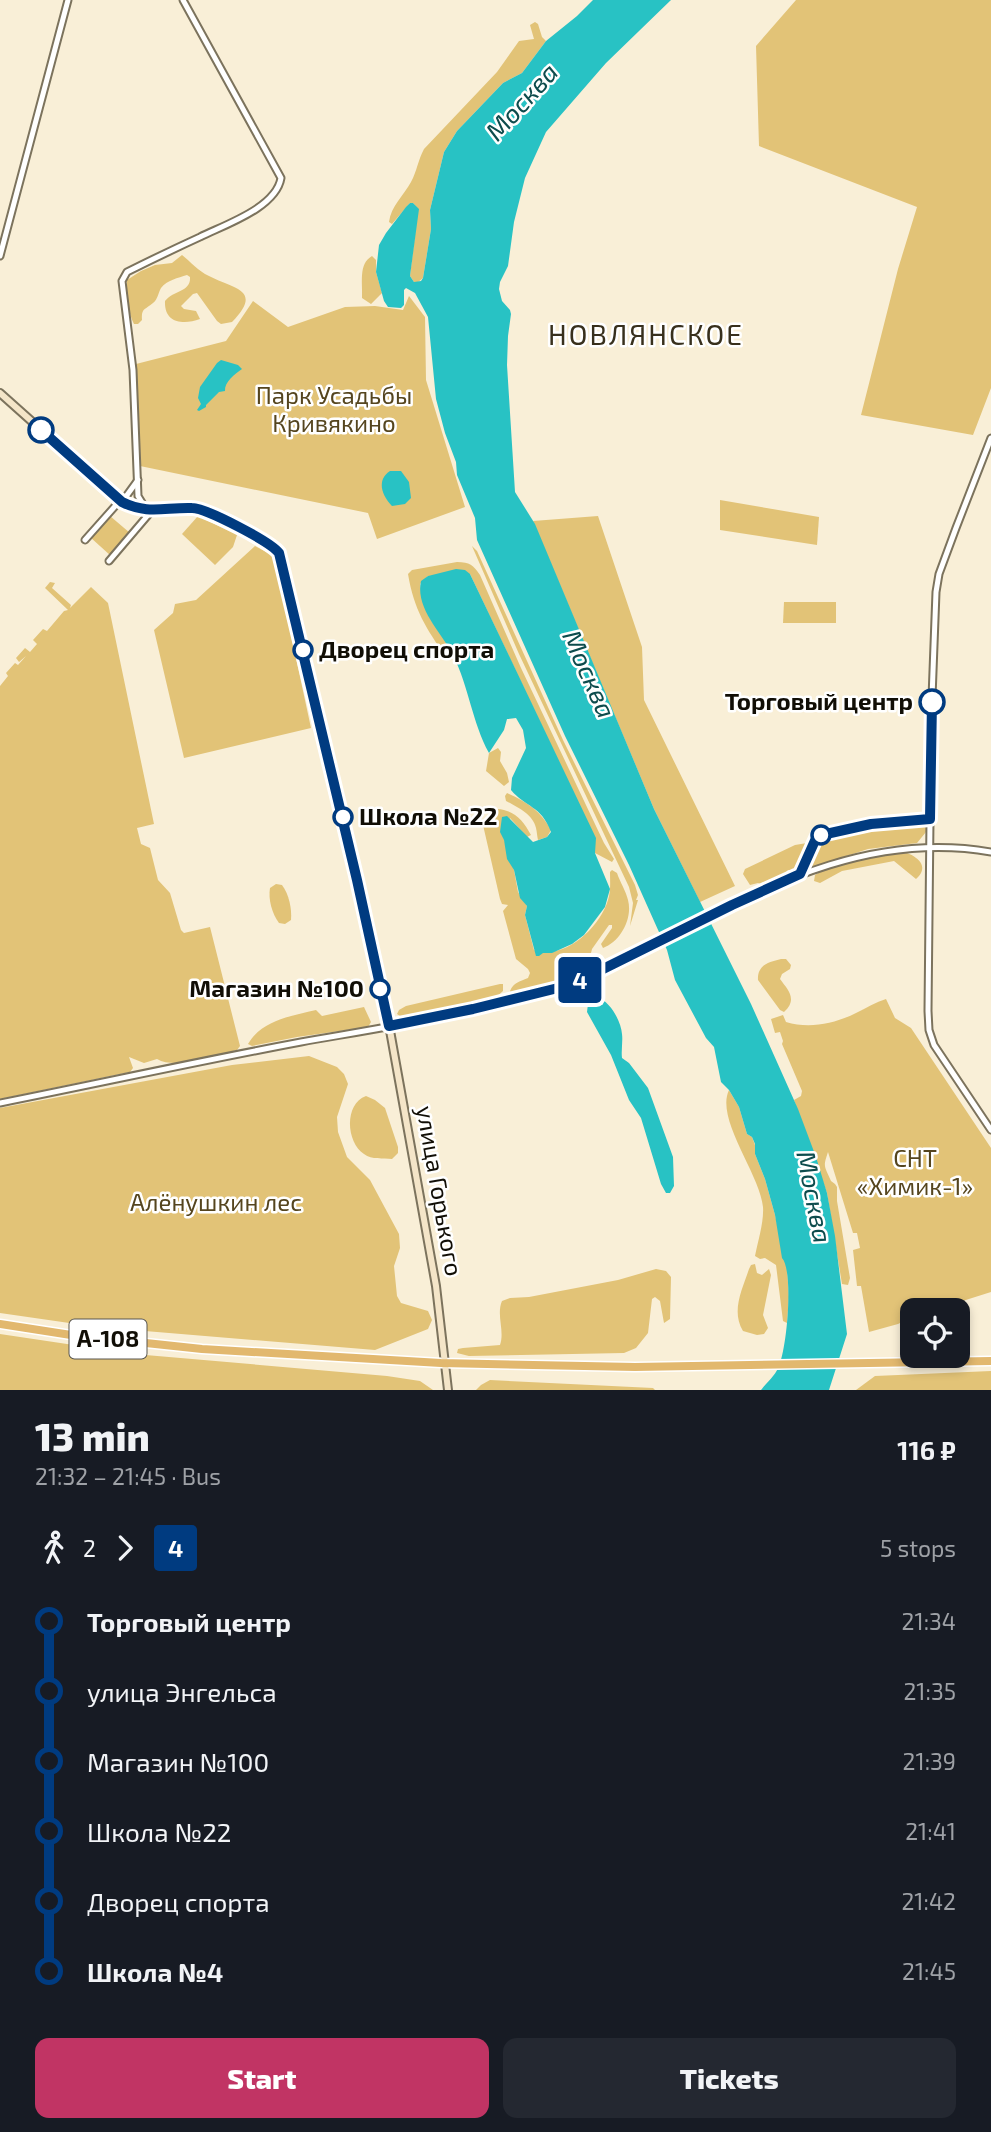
<!DOCTYPE html>
<html lang="en">
<head>
<meta charset="utf-8">
<style>
  body { margin:0; font-family:"Exo 2",sans-serif; background:#242831; color:#f1f3f6; height:100vh; display:flex; flex-direction:column; font-size:26px; white-space:nowrap }
  * { box-sizing:border-box; margin:0 }
  p { font-size:23px; color:#9ea1a6 }
  .icon { flex:none; width:38px; height:38px; fill:none; stroke:currentColor; stroke-width:2; stroke-linecap:round; stroke-linejoin:round }
  .map { position:relative; height:1390px; overflow:hidden }
  .drawer { display:flex; flex-direction:column; background:#171b24; flex:1 }
  .drawer>* { flex:none }
  .badge { padding:0 14px; border-radius:5px; font-size:24px; line-height:46px }
  .buttons { position:absolute; left:900px; top:1298px; display:grid; gap:14px }
  .buttons a { display:grid; place-items:center; width:70px; height:70px; border-radius:14px; background:#171b24; box-shadow:0 4px 10px #0003; font-size:35px }
  .map>.badge { position:absolute; translate:-50% -50%; box-shadow:0 0 0 4px #fff }
  .legs { display:flex; align-items:center; gap:10px; height:77px; padding:0 35px; font-size:23px }
  .legs p { margin-inline-start:auto }
  .overview { display:flex; align-items:center; justify-content:space-between; height:119px; padding:0 35px }
  h1 { font-size:38px; font-weight:800; line-height:52px }
  .cta { display:flex; gap:14px; margin-top:auto; padding:14px 35px }
  .cta a { flex:1; height:80px; border-radius:14px; background:#c13464; color:#fff; font-size:28px; font-weight:800; line-height:80px; text-align:center }
  .cta a+a { background:#242831; color:#f1f3f6 }
  ul { padding:0 35px; list-style:none }
  li { display:flex; align-items:center; gap:24px; height:70px; font-size:26px }
  li i { display:grid; place-items:center; width:10px; height:100%; margin:0 9px; background:currentColor }
  li i::after { content:''; width:18px; height:18px; margin:-9px; border:5px solid; border-radius:50%; background:#171b24 }
  li p { margin-inline-start:auto }
  li:first-child i { background:linear-gradient(#0000 50%,currentColor 0) }
  li:last-child i { background:linear-gradient(currentColor 50%,#0000 0) }
  .map>svg:first-child { display:block }
  .green { fill:#e2c377 }
  .water { fill:#28c2c4 }
  .lines { fill:none; stroke-linecap:round; stroke-linejoin:round }
  .tertiary-casing { stroke:#7c735d; stroke-width:9 }
  .secondary-casing { stroke:#7c735d; stroke-width:10 }
  .trunk-casing { stroke:#fff; stroke-width:11 }
  .tertiary { stroke:#fff; stroke-width:5 }
  .secondary { stroke:#f4e5c8; stroke-width:6 }
  .trunk { stroke:#e2b86e; stroke-width:8 }
  .line-1-casing { stroke:#fff; stroke-width:16 }
  .line-1 { stroke:#003b80; stroke-width:10 }
  .stop-1-dot { fill:#fff; stroke:#003b80; stroke-width:3.5 }
  .labels { text-anchor:middle; stroke-width:5; stroke-linejoin:round; paint-order:stroke }
  .shield { fill:#fff; stroke:#585651; stroke-width:2 }
  .shield-label { font-size:23px; font-weight:bold; fill:#110e06 }
  .park-label { font-size:24px; fill:#55451e; stroke:#fff }
  .stop-label { font-size:24px; font-weight:bold; fill:#110e06; stroke:#fff; text-anchor:start }
  .street-label { font-size:24px; fill:#110e06; stroke:#fff }
  .water-label { font-size:26px; font-style:italic; fill:#0d4c4d; stroke:#fff }
  .quarter-label { font-size:28px; letter-spacing:2px; fill:#38301d; stroke:#fff }
</style>
</head>
<body>
<div class="map">
<svg width="991" height="1390" viewBox="0 0 991 1390">
  <rect width="100%" height="100%" fill="#f9efd7"/>
  <g class="green">
    <polygon points="796,0 991,0 991,388 973,435 861,415 898,269 917,207 759,146 756,46"/>
    <path d="M535,22L538,24L542,37L546,41L522,73L503,83L457,131L444,152L430,210L431,229L423,278L417,283L414,282L410,276L418,209L413,203H410L392,224L389,222C391,206 404,195 411,182C417,171 418,160 424,149L497,72L519,41L534,39L530,25Z"/>
    <path d="M182,255C191,262 198,271 209,276C233,289 264,289 232,322L221,324L217,321L197,293L193,294L181,306L184,309L196,311L200,319C183,325 164,323 165,301C174,290 191,292 190,277L187,275C178,278 167,280 161,288C158,293 158,299 153,303C145,310 141,308 142,320L138,324H134C128,312 125,293 127,280L141,271L155,265L172,263Z"/>
    <path d="M372,256L376,260V272L382,293L371,304L362,298C363,283 358,264 372,256Z"/>
    <polygon points="409,296 425,317 426,380 465,507 377,539 368,513 140,466 136,364 226,341 253,301 288,327 345,307 375,306 403,310"/>
    <polygon points="720,500 819,517 817,545 720,530"/>
    <polygon points="110,516 130,533 111,556 90,537"/>
    <polygon points="198,516 237,535 233,547 215,565 182,534"/>
    <polygon points="598,516 642,647 644,700 735,886 700,902 654,809 533,521"/>
    <polygon points="255,546 274,556 311,728 184,758 154,630 173,613 175,604 196,600"/>
    <polygon points="472,546 477,551 563,740 635,885 638,895 636,900 638,900 630,926 633,903 629,887 519,654"/>
    <path d="M457,562C470,562 473,565 480,575L521,668L604,843L614,859L612,862L595,853V838L470,574L428,576L420,584C422,596 424,608 430,618C437,631 452,644 453,659L450,660L446,657C426,628 414,610 408,574L412,570Z"/>
    <path d="M50,582L55,583L52,588L71,605L70,608L91,587L108,603L154,824L137,828L141,844L150,848L158,880L170,893L181,930L184,933L210,927L240,1046L237,1050C216,1056 176,1070 157,1059L144,1063L129,1057L133,1068L130,1072L0,1099V686L8,676L6,673L15,663L18,665L26,656L19,662L16,658L25,648L30,652L37,644L33,640L43,629L47,631L64,611L68,610L45,588Z"/>
    <polygon points="784,602 836,602 836,623 783,623"/>
    <polygon points="498,748 501,752 500,761 507,773 509,782 504,786 486,771 489,753"/>
    <path d="M507,793C527,802 541,811 551,830L547,837L538,840C537,836 537,832 536,828C533,814 517,807 506,801L505,796Z"/>
    <path d="M497,809C514,810 523,820 531,835L527,837L510,818L503,836L514,870L518,892L527,906L525,915L534,950C565,961 600,927 608,900C611,891 610,882 610,872L612,870L617,873C620,882 626,891 628,900C633,919 620,942 603,948L601,944L612,928V925H609L592,949L589,961L573,976L512,995L510,991C514,982 519,982 528,978L530,973L528,969L516,959L503,911L508,905L502,904L500,899L483,825L486,818Z"/>
    <polygon points="921,823 926,825 926,832 917,843 868,849 816,866 808,866 816,844 823,837 867,827"/>
    <polygon points="807,843 807,846 810,846 803,861 796,871 788,870 780,878 764,885 758,883 750,885 743,874 745,869 795,845"/>
    <path d="M907,853C920,858 929,868 916,879L894,861L842,871L820,883L814,881L815,875C838,859 879,856 907,853Z"/>
    <path d="M276,884L282,885C289,894 292,909 291,920L285,924L279,923C272,914 268,899 270,888Z"/>
    <path d="M781,959H786L791,965L790,969L782,974L780,979C788,990 798,999 784,1012L780,1010L758,980C757,965 769,962 781,959Z"/>
    <polygon points="500,984 503,984 503,991 494,999 403,1018 397,1014 399,1010 406,1006"/>
    <path d="M886,999L895,1018L911,1028L991,1148V1292L931,1311H912V1317L898,1324L869,1332L861,1286H857L853,1250L860,1248L857,1233H853L828,1152C823,1167 824,1165 831,1181L835,1184L837,1187V1201L850,1278L848,1285L842,1284L827,1193L794,1100L801,1096L802,1091L782,1044L783,1041L780,1032L775,1033L771,1019L783,1015L786,1022C809,1029 834,1024 856,1013C866,1008 876,1002 886,999Z"/>
    <path d="M364,1007L371,1022L368,1027L297,1037L252,1046L248,1044C262,1020 291,1016 316,1010L322,1016Z"/>
    <polygon points="309,1056 337,1067 344,1074 348,1084 337,1117 338,1132 347,1157 370,1180 399,1234 400,1248 394,1266 397,1296 401,1303 428,1311 432,1320 428,1329 375,1350 97,1327 0,1313 0,1108 232,1065"/>
    <path d="M729,1090L739,1107L747,1134L752,1137L755,1145V1154L765,1179L775,1215L787,1268L789,1297L787,1323L783,1321L776,1265L765,1258L760,1259L755,1256C758,1241 764,1222 763,1207C760,1174 715,1119 729,1090Z"/>
    <path d="M366,1096L375,1100L385,1108L398,1147V1153L392,1159C383,1158 372,1160 364,1154C346,1142 344,1104 366,1096Z"/>
    <path d="M755,1264L757,1273L762,1275L769,1269L771,1275L763,1315L768,1328L764,1334L757,1335L743,1331C731,1311 742,1290 749,1269L751,1265Z"/>
    <path d="M656,1269L666,1271L671,1277L670,1319L664,1323L660,1301L655,1297L652,1299L648,1333L636,1348L624,1353L469,1356L457,1353L458,1349L463,1348L500,1345C505,1331 496,1315 502,1301L510,1298L529,1297L618,1280Z"/>
    <polygon points="0,1334 134,1354 387,1376 420,1381 433,1390 0,1390"/>
    <polygon points="991,1371 991,1390 856,1390 875,1376"/>
    <polygon points="490,1380 653,1388 655,1390 476,1390 481,1385"/>
  </g>
  <g class="water">
    <path d="M593,0H671L606,63L546,132L525,178L514,222L508,266L500,282L499,289L502,301L510,310L511,314L508,336L507,365L515,492L535,524L654,809L751,1004L798,1109L816,1157L827,1193L835,1236L847,1334L829,1390H761C766,1383 775,1376 778,1368C787,1351 794,1271 782,1258L775,1215L765,1179L755,1154V1144L752,1137L747,1134L739,1107L729,1090L721,1082L714,1047L706,1038L675,980L667,950L629,865L565,736L477,540L475,518L457,475L456,462L445,433L436,399L428,317L415,293L406,288L404,290V305L401,308L388,307L384,301L376,272L379,245L386,233L406,207L410,203H413L419,209L410,276L414,282L421,281L423,278L431,229L430,210L444,152L457,131L503,83L522,73L546,41L577,16Z"/>
    <path d="M221,360L238,365L242,369C235,374 224,382 225,391L219,392L206,405V407L199,411L197,410L201,404L198,398L200,387L217,363Z"/>
    <path d="M390,471H401L409,482L411,498L405,504L392,506C382,496 376,480 390,471Z"/>
    <path d="M456,569L465,570L470,574L596,838L595,853L610,889L605,907L584,935L572,944L552,953H543L539,956H536L525,915L527,906L520,898L514,870L507,859L504,840L500,832L502,817L507,816L533,842L547,837L551,832C541,805 526,808 511,790L512,778L526,748L523,730L516,718L507,719L504,730L489,753C472,722 469,687 453,655C442,633 415,609 421,581L428,576Z"/>
    <path d="M597,997C610,1001 621,1021 622,1034C623,1042 621,1050 622,1058L629,1063L648,1088L673,1157L674,1186L670,1193H666L661,1184L641,1118L629,1100L611,1055L587,1012L588,1004Z"/>
  </g>
  <g class="lines">
    <g class="tertiary-casing">
      <g id="tertiary">
        <polyline points="0,256 68,0"/>
        <polyline points="991,438 956,528 939,574 936,592 931,724 928,1011 929,1030 934,1045 991,1130"/>
        <polyline points="85,540 117,504 122,502 138,480"/>
        <path d="M109,561L149,514L138,496L133,370L122,281L127,272C151,260 176,248 200,237C224,225 276,208 281,178L183,0"/>
        <path d="M0,1103C100,1083 200,1061 301,1042C386,1027 472,1014 555,989C588,979 620,961 651,945C760,891 864,830 991,852"/>
      </g>
    </g>
    <g class="secondary-casing">
      <path id="secondary" d="M0,393L122,502C154,518 169,503 197,509C212,512 271,542 279,553L357,880L389,1025L436,1286L448,1390"/>
    </g>
    <g class="trunk-casing">
      <polyline id="trunk" points="0,1324 71,1335 202,1349 441,1363 635,1367 991,1361"/>
    </g>
    <use href="#tertiary" class="tertiary"/>
    <use href="#secondary" class="secondary"/>
    <use href="#trunk" class="trunk"/>
  </g>
  <g class="lines">
    <g class="line-1-casing">
      <path id="line-1" d="M41,430L122,502C148,515 165,507 192,508C206,508 271,542 279,553L357,880L389,1026L473,1009L558,988L595,973L732,905L800,874L817,836L871,824L930,819L932,702"/>
    </g>
    <use href="#line-1" class="line-1"/>
  </g>
  <g class="stop-1-dot">
    <circle cx="41" cy="430" r="12"/>
    <circle cx="303" cy="650" r="9"/>
    <circle cx="932" cy="702" r="12"/>
    <circle cx="343" cy="817" r="9"/>
    <circle cx="821" cy="835" r="9"/>
    <circle cx="380" cy="989" r="9"/>
  </g>
  <g class="labels">
    <rect class="shield" x="69.5" y="1319.5" width="77" height="39" rx="5"/>
    <g class="shield-label">
      <text x="108" y="1347">А-108</text>
    </g>
    <g class="park-label">
      <text x="334" y="404">Парк Усадьбы<tspan x="334" dy="28">Кривякино</tspan></text>
      <text x="915" y="1167">СНТ<tspan x="915" dy="28">«Химик-1»</tspan></text>
      <text x="216" y="1211">Алёнушкин лес</text>
    </g>
    <g class="stop-label">
      <text x="319" y="658">Дворец спорта</text>
      <text x="913" y="710" text-anchor="end">Торговый центр</text>
      <text x="359" y="825">Школа №22</text>
      <text x="364" y="997" text-anchor="end">Магазин №100</text>
    </g>
    <g class="street-label">
      <text transform="translate(439 1191) rotate(80)" y="8">улица Горького</text>
    </g>
    <g class="water-label">
      <text transform="translate(522 102) rotate(-48)" y="9">Москва</text>
      <text transform="translate(589 674) rotate(66)" y="9">Москва</text>
      <text transform="translate(814 1197) rotate(79)" y="9">Москва</text>
    </g>
    <g class="quarter-label">
      <text x="646" y="345">НОВЛЯНСКОЕ</text>
    </g>
  </g>
</svg>
<div class="buttons">
<a><svg class="icon" aria-label="locate" viewBox="0 0 24 24"><circle cx="12" cy="12" r="6"/><path d="M12 2v4M12 18v4M2 12h4M18 12h4"/></svg></a>
</div>
<b class="badge" style="left:580px;top:980px;background:#003b80;color:#fff">4</b>
</div>
<section class="drawer">
<div class="overview"><div><h1>13 min</h1><p>21:32 – 21:45 · Bus</p></div><b>116 ₽</b></div>
<div class="legs"><svg class="icon" aria-label="walk" viewBox="0 0 24 24"><circle cx="13" cy="4" r="2"/><path d="M13 8l-2 6 4 7M11 14l-3 7M7 12l3-4h3l4 4"/></svg>2<svg class="icon" aria-label="forward" viewBox="0 0 24 24"><path d="M9 5l7 7-7 7"/></svg><b class="badge" style="background:#003b80;color:#fff">4</b><p>5 stops</p></div>
<ul>
<li><i style="color:#003b80"></i><b>Торговый центр</b><p>21:34</p></li>
<li><i style="color:#003b80"></i><span>улица Энгельса</span><p>21:35</p></li>
<li><i style="color:#003b80"></i><span>Магазин №100</span><p>21:39</p></li>
<li><i style="color:#003b80"></i><span>Школа №22</span><p>21:41</p></li>
<li><i style="color:#003b80"></i><span>Дворец спорта</span><p>21:42</p></li>
<li><i style="color:#003b80"></i><b>Школа №4</b><p>21:45</p></li>
</ul>
<div class="cta"><a>Start</a><a>Tickets</a></div>
</section>
</body>
</html>
